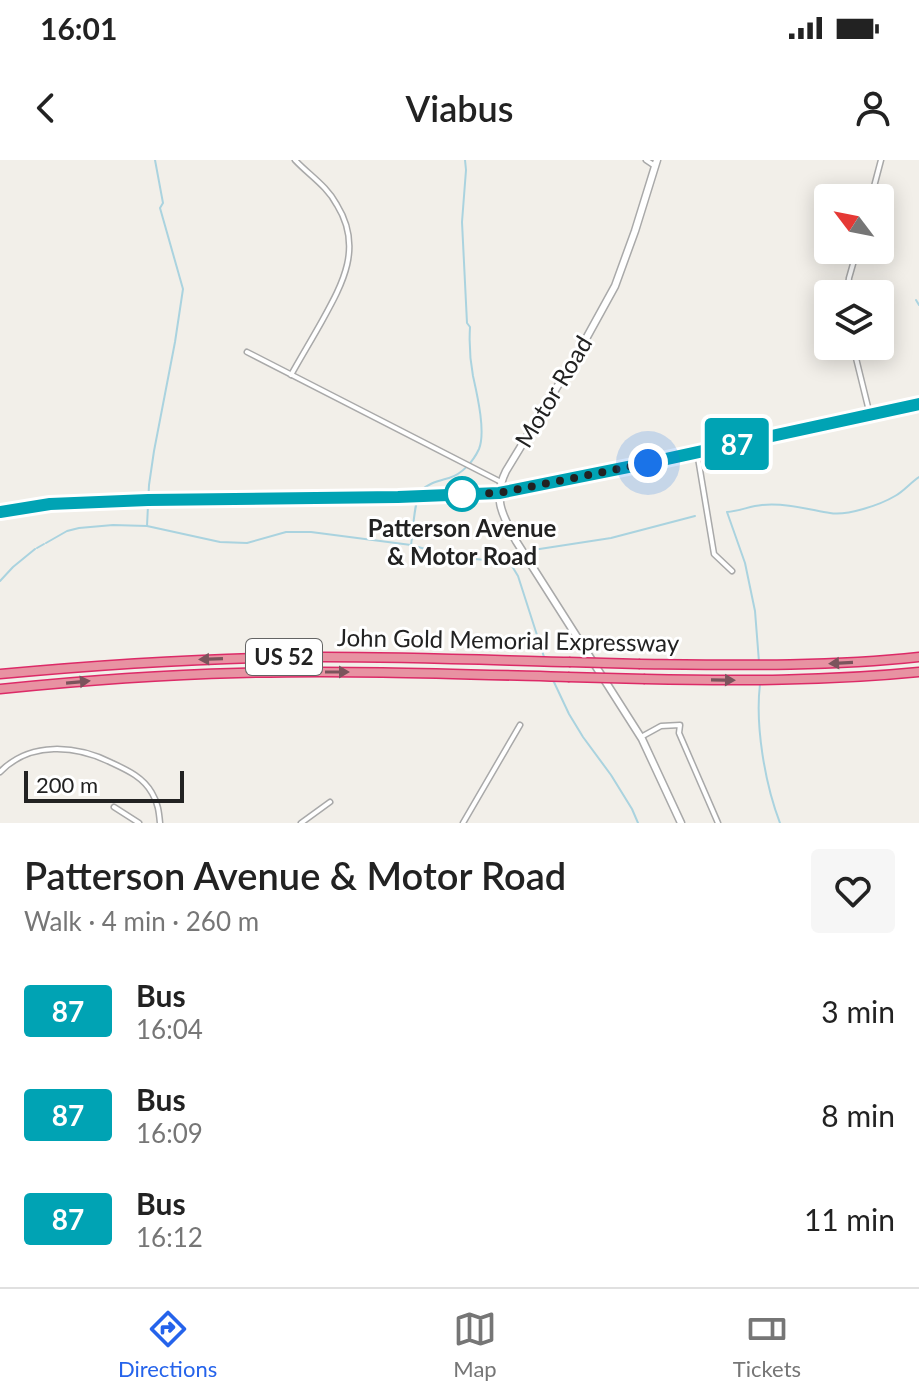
<!DOCTYPE html>
<html lang="en">
<head>
<meta charset="utf-8">
<style>
  body { margin:0; font-family:Lato,sans-serif; background:#f6f6f6; color:#222; height:100vh; display:flex; flex-direction:column; font-size:30px; white-space:nowrap }
  * { box-sizing:border-box; margin:0 }
  p { font-size:26px; color:#767676 }
  .icon { flex:none; width:44px; height:44px; fill:none; stroke:currentColor; stroke-width:2; stroke-linecap:round; stroke-linejoin:round }
  .map { position:relative; height:663px; overflow:hidden }
  .panel { display:flex; flex-direction:column; background:#fff; flex:1 }
  .panel>* { flex:none }
  .badge { padding:0 16px; border-radius:6px; font-size:28px; line-height:52px }
  .needle { width:52px; rotate:302deg }
  .tools { position:absolute; left:814px; top:24px; display:grid; gap:16px }
  .tools a { display:grid; place-items:center; width:80px; height:80px; border-radius:8px; background:#fff; box-shadow:0 4px 20px #0003; font-size:40px }
  .scale { position:absolute; left:24px; bottom:20px; width:160px; box-sizing:border-box; padding-left:8px; border:4px solid #222; border-top:0; font-size:22px; line-height:28px; white-space:nowrap; color:#222; -webkit-text-stroke:6px #fff; paint-order:stroke }
  .you { position:absolute; width:40px; height:40px; margin:-20px; border:6px solid #fff; border-radius:50%; background:#1a73e8; box-shadow:0 0 0 12px #1a73e833 }
  .map>.badge { position:absolute; translate:-50% -50%; box-shadow:0 0 0 4px #fff }
  .round { display:grid; place-items:center; flex:none; width:84px; height:84px; border-radius:8px; background:#f6f6f6 }
  .overview { display:flex; align-items:center; justify-content:space-between; height:136px; padding:0 24px }
  h1 { font-size:38px; font-weight:600; line-height:60px }
  ul { padding:0; list-style:none }
  li { display:flex; align-items:center; gap:24px; height:104px; padding:0 24px }
  li div { flex:1 }
  li b { display:block; font-size:30px }
  li em { font-style:normal }
  li .badge { min-width:88px; font-weight:700; text-align:center }
  .status { display:flex; justify-content:space-between; align-items:center; height:56px; padding:0 40px; background:#fff; direction:ltr }
  .status svg { height:22px; fill:currentColor }
  header { display:flex; justify-content:space-between; align-items:center; height:104px; padding:0 24px; background:#fff; font-size:36px; font-weight:600 }
  .dock { display:flex; justify-content:space-around; align-items:center; height:112px; border-top:2px solid #e0e0e0; background:#fff; font-size:22px; color:#767676 }
  .dock a { display:grid; justify-items:center; gap:4px }
  .dock .current { color:#2563eb }
  .map>svg:first-child { display:block }
  .lines { fill:none; stroke-linecap:round; stroke-linejoin:round }
  .stream { stroke:#aad3df; stroke-width:2 }
  .minor-casing { stroke:#a9a9a9; stroke-width:7 }
  .tertiary-casing { stroke:#a9a9a9; stroke-width:9 }
  .secondary-casing { stroke:#707d05; stroke-width:9 }
  .motorway-casing { stroke:#dc2a67; stroke-width:11 }
  .minor { stroke:#fff; stroke-width:4 }
  .tertiary { stroke:#fff; stroke-width:6 }
  .secondary { stroke:#f7fabf; stroke-width:6 }
  .motorway { stroke:#e892a2; stroke-width:8 }
  .motorway-bridge-casing { stroke:#dc2a67; stroke-width:11; stroke-linecap:butt }
  .motorway-bridge { stroke:#e892a2; stroke-width:8 }
  .oneway { fill:#7b545c }
  .line-casing { stroke:#fff; stroke-width:18 }
  .line { stroke:#00a3b4; stroke-width:12 }
  .walk { stroke:#222; stroke-width:8; stroke-dasharray:0 14.4 }
  .stop-dot { fill:#fff; stroke:#00a3b4; stroke-width:4 }
  .labels { text-anchor:middle; stroke-width:6; stroke-linejoin:round; paint-order:stroke }
  .shield { fill:#fff; stroke:#646464; stroke-width:2 }
  .shield-label { font-size:22px; font-weight:bold; fill:#222 }
  .street-label { font-size:24px; fill:#222; stroke:#fff }
  .stop-label { font-size:24px; font-weight:bold; fill:#222; stroke:#fff }
</style>
</head>
<body>
<div class="status"><b>16:01</b><svg viewBox="0 0 49 12"><path d="M0 12V9h3v3zM5 12V6h3v6zM10 12V3h3v9zM15 12V0h3v12zM26 1h20v11H26zM47 4h2v5h-2z"/></svg></div>
<header><svg class="icon" aria-label="back" viewBox="0 0 24 24"><path d="M15 5l-7 7 7 7"/></svg>Viabus<svg class="icon" aria-label="person" viewBox="0 0 24 24"><circle cx="12" cy="8" r="4"/><path d="M4 21q1-7 8-7t8 7"/></svg></header>
<div class="map">
<svg width="919" height="663" viewBox="0 0 919 663">
  <rect width="100%" height="100%" fill="#f2efe9"/>
  <g class="lines">
    <g class="stream">
      <polyline points="916,140 919,145"/>
      <polyline points="147,366 149,325 154,291 175,182 183,129 160,48 163,43 155,0"/>
      <polyline points="46,383 67,371 79,368 113,365 147,366 220,382 247,383 286,372 311,372 411,385 443,394 464,398 486,400 507,398 518,416 545,500"/>
      <path d="M411,385C413,373 414,339 421,331C428,323 439,321 449,318C462,314 473,302 479,289C486,272 477,234 473,216C470,200 469,183 470,167L467,163L462,62L466,10L465,0"/>
      <polyline points="37,388 44,384"/>
      <polyline points="533,390 611,378 695,356"/>
      <polyline points="0,421 13,407 35,389"/>
      <path d="M759,502L755,451L745,403L727,352C740,351 750,346 762,345C786,343 807,349 830,353C847,356 880,345 895,336C904,331 910,323 919,317"/>
      <polyline points="553,520 569,554 583,577 611,615 632,649 638,663"/>
      <path d="M760,524C755,566 765,624 780,663"/>
    </g>
    <g class="minor-casing">
      <g id="minor">
        <polyline points="646,0 655,6"/>
        <polyline points="871,38 881,0"/>
        <polyline points="847,134 849,118 857,90"/>
        <polyline points="853,186 870,255"/>
        <polyline points="247,192 501,322"/>
        <path d="M291,215C301,197 312,179 322,161C343,123 363,87 337,45C327,26 309,15 295,0"/>
        <polyline points="697,292 714,394 732,411"/>
        <polyline points="641,577 661,566 680,565 679,573 718,663"/>
        <path d="M0,612C30,581 76,585 112,603C127,610 143,617 152,633C158,643 159,652 160,663"/>
        <polyline points="114,647 139,663"/>
        <polyline points="301,663 330,642"/>
        <polyline points="463,663 520,565"/>
      </g>
    </g>
    <g class="tertiary-casing">
      <path id="tertiary" d="M657,0L635,71L615,126L582,186L506,311C492,339 503,356 516,381L642,579L681,663"/>
    </g>
    <g class="secondary-casing">
      <polyline id="secondary" points="0,352 50,344 204,339 415,337 499,333 570,319 919,244"/>
    </g>
    <g class="motorway-casing">
      <g id="motorway">
        <path d="M640,504C733,505 826,507 919,497"/>
        <path d="M0,514C108,504 216,497 324,497C406,497 488,500 569,502"/>
        <path d="M645,519C737,521 828,521 919,512"/>
        <path d="M0,529C79,521 158,515 238,513C348,510 458,514 568,517"/>
      </g>
    </g>
    <use href="#minor" class="minor"/>
    <use href="#tertiary" class="tertiary"/>
    <use href="#secondary" class="secondary"/>
    <use href="#motorway" class="motorway"/>
    <g class="motorway-bridge-casing">
      <g id="motorway-bridge">
        <polyline points="569,502 640,504"/>
        <polyline points="568,517 645,519"/>
      </g>
    </g>
    <use href="#motorway-bridge" class="motorway-bridge"/>
  </g>
  <defs><path id="oneway-solid" d="M-6-.8H1V-3.2L6.5 0L1 3.2V.8H-6Z" transform="scale(2)"/></defs>
  <g class="oneway">
    <use href="#oneway-solid" transform="translate(211 499) rotate(178)"/>
    <use href="#oneway-solid" transform="translate(841 503) rotate(177)"/>
    <use href="#oneway-solid" transform="translate(337 512)"/>
    <use href="#oneway-solid" transform="translate(723 520) rotate(1)"/>
    <use href="#oneway-solid" transform="translate(78 522) rotate(-5)"/>
  </g>
  <g class="lines">
    <g class="line-casing">
      <polyline id="line" points="0,352 50,344 148,340 398,337 499,333 648,303 919,244"/>
    </g>
    <use href="#line" class="line"/>
    <polyline class="walk" points="462,334 454,334 499,333 648,303"/>
  </g>
  <circle class="stop-dot" cx="462" cy="334" r="16"/>
  <g class="labels">
    <rect class="shield" x="246" y="479" width="76" height="36" rx="6"/>
    <g class="shield-label">
      <text x="284" y="505">US 52</text>
    </g>
    <g class="street-label">
      <text transform="translate(554 232) rotate(-59)" y="8">Motor Road</text>
      <text transform="translate(508 481) rotate(1)" y="8">John Gold Memorial Expressway</text>
    </g>
    <g class="stop-label">
      <text x="462" y="377">Patterson Avenue<tspan x="462" dy="28">&amp; Motor Road</tspan></text>
    </g>
  </g>
</svg>
<div class="tools">
<a><svg class="needle" viewBox="-14 -14 28 28"><path d="M0-13l5 13h-10z" fill="#e53935"/><path d="M0 13l5-13h-10z" fill="#767676"/></svg></a>
<a><svg class="icon" aria-label="layers" viewBox="0 0 24 24"><path d="M12 4l9 5-9 5-9-5zM3 14l9 5 9-5"/></svg></a>
</div>
<div class="scale">200 m</div>
<div class="you" style="left:648px;top:303px"></div>
<b class="badge" style="left:737px;top:284px;background:#00a3b4;color:#fff">87</b>
</div>
<section class="panel">
<div class="overview"><div><h1>Patterson Avenue &amp; Motor Road</h1><p>Walk · 4 min · 260 m</p></div><a class="round"><svg class="icon" aria-label="heart" viewBox="0 0 24 24"><path d="M12 20l-8-8c-3-5 5-10 8-4 3-6 11-1 8 4z"/></svg></a></div>
<ul>
<li><span class="badge" style="background:#00a3b4;color:#fff">87</span><div><b>Bus</b><p>16:04</p></div><em>3 min</em></li>
<li><span class="badge" style="background:#00a3b4;color:#fff">87</span><div><b>Bus</b><p>16:09</p></div><em>8 min</em></li>
<li><span class="badge" style="background:#00a3b4;color:#fff">87</span><div><b>Bus</b><p>16:12</p></div><em>11 min</em></li>
</ul>
</section>
<nav class="dock">
<a class="current"><svg class="icon" aria-label="directions" viewBox="0 0 24 24"><path d="M12 3l9 9-9 9-9-9zM9 14v-3h6M13 9l2 2-2 2"/></svg>Directions</a>
<a><svg class="icon" aria-label="map" viewBox="0 0 24 24"><path d="M3 6l6-2 6 2 6-2v14l-6 2-6-2-6 2zM9 4v14M15 6v14"/></svg>Map</a>
<a><svg class="icon" aria-label="tickets" viewBox="0 0 24 24"><path d="M3 7h18v10H3zM15 7v10"/></svg>Tickets</a>
</nav>
</body>
</html>
